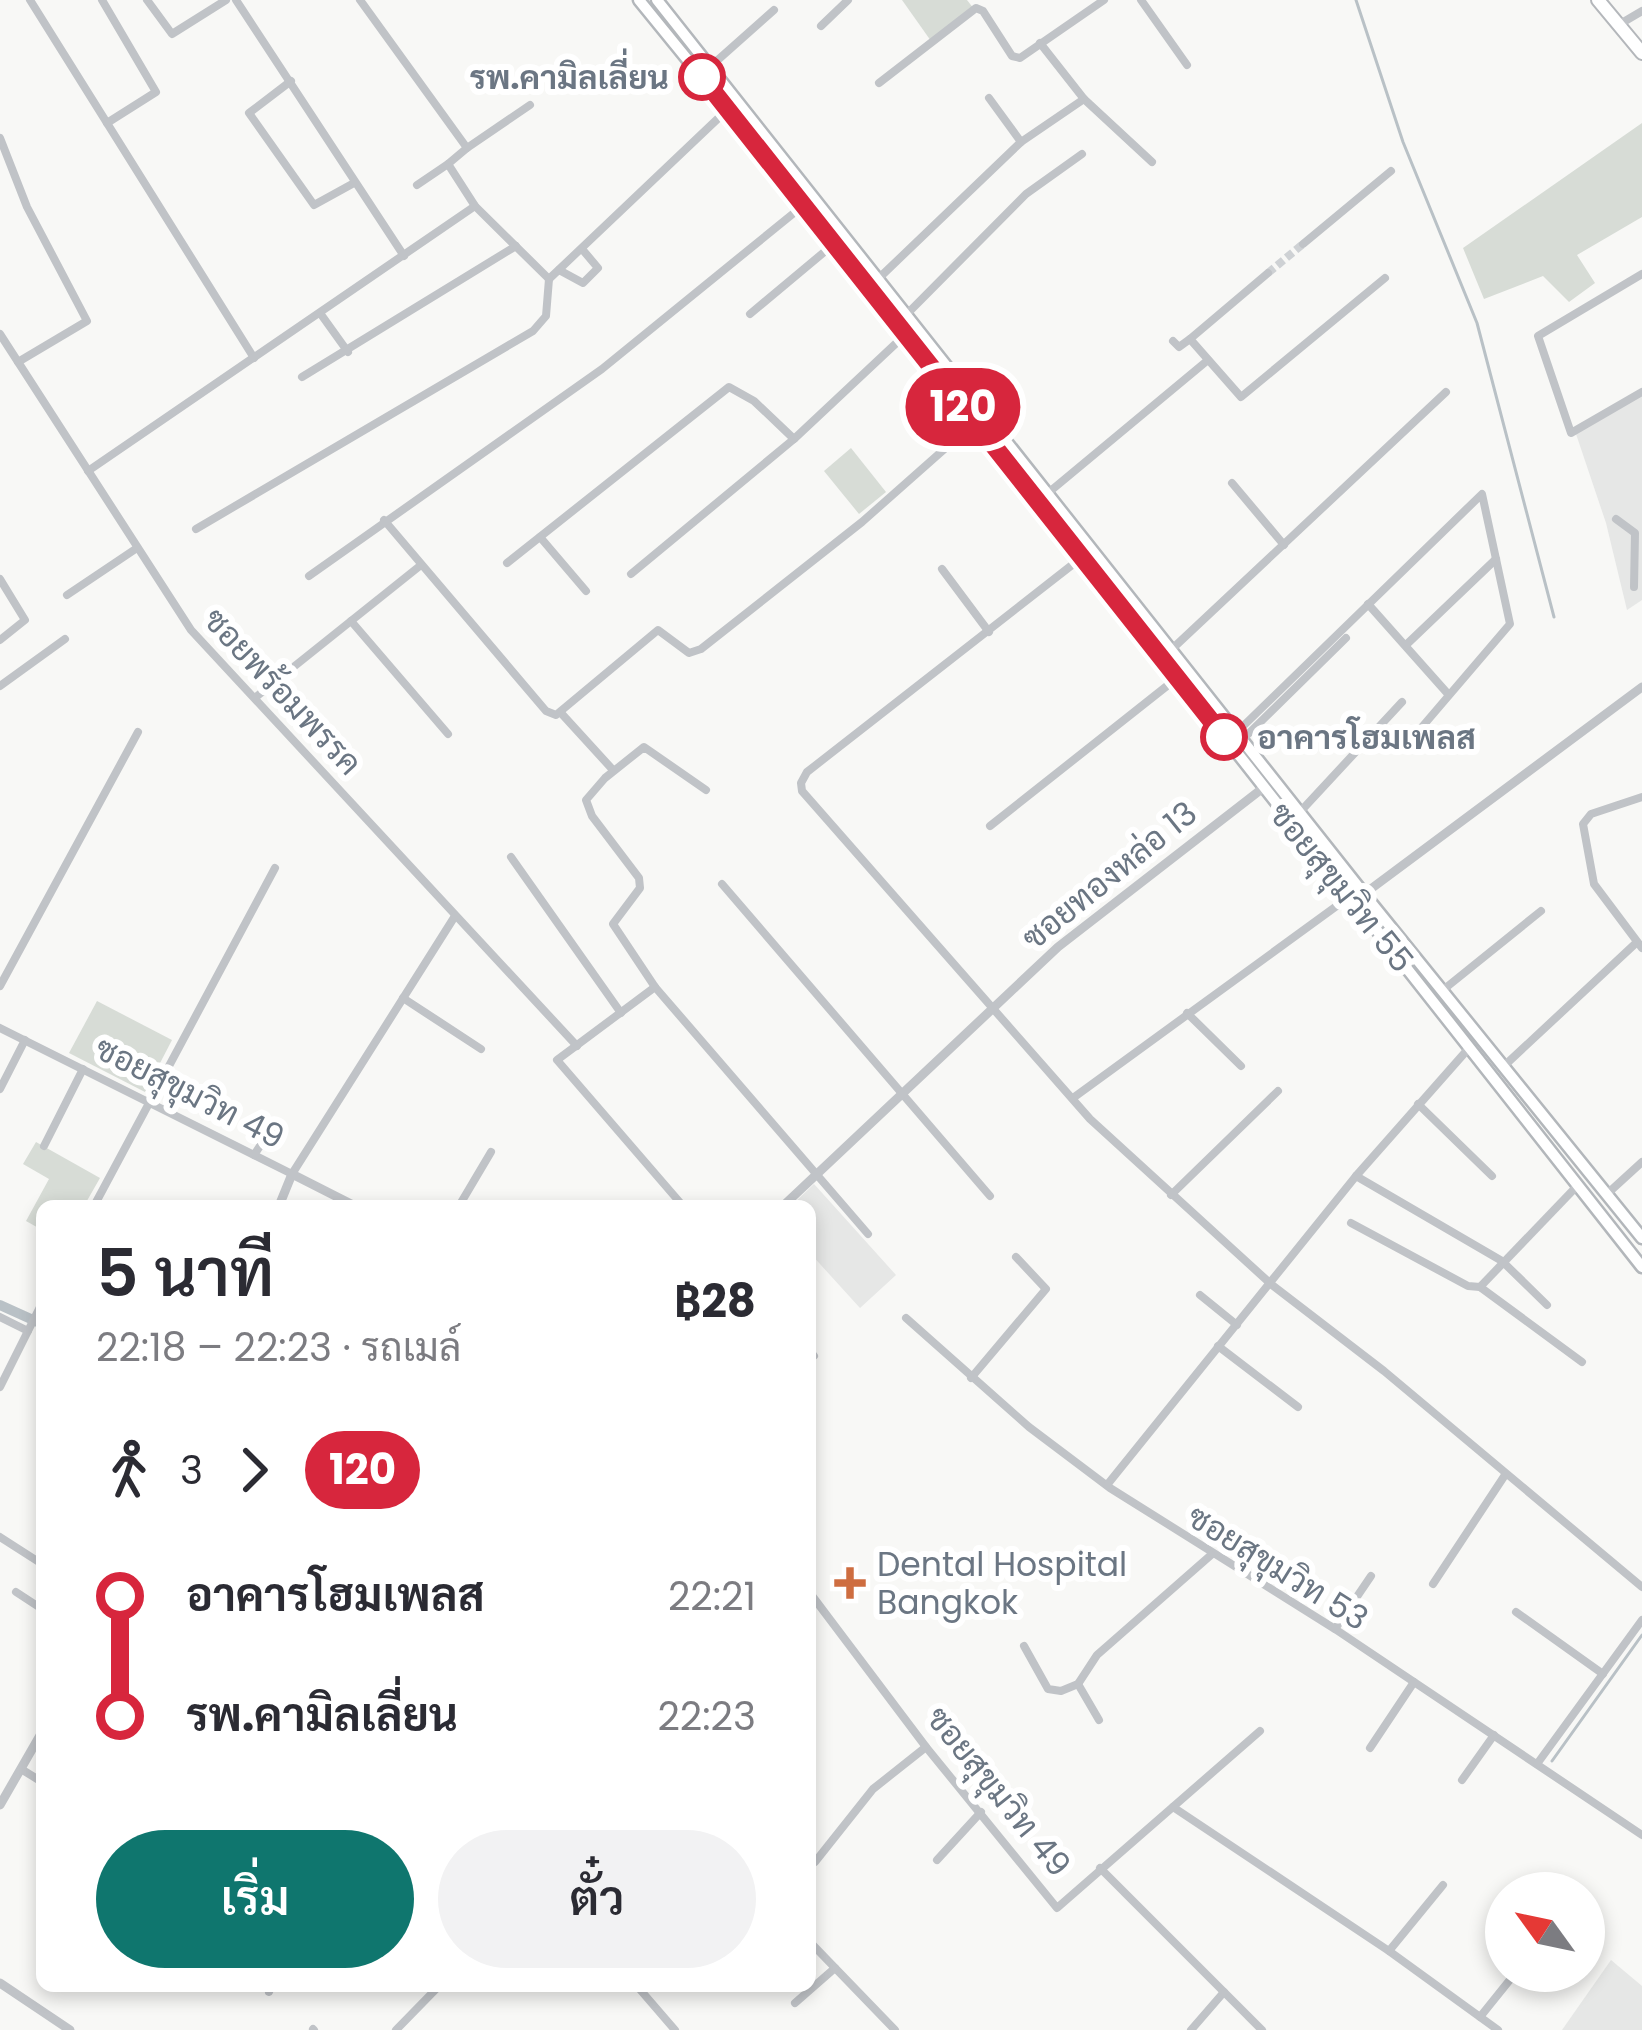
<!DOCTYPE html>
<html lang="th">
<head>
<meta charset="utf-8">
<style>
  body { margin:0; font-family:Poppins,Sarabun,sans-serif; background:#f2f2f3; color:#2b2b33; height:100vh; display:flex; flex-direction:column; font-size:45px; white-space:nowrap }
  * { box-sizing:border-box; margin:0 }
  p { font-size:39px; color:#7c7c81 }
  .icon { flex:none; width:66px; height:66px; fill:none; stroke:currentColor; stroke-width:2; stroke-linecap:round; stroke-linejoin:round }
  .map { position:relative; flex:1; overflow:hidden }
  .details { position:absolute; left:36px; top:1200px; width:780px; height:792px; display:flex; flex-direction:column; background:#fff; border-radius:18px; box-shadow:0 6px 18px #0003 }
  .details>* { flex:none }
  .badge { padding:0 24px; border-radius:39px; font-size:42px; line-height:78px }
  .needle { width:78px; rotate:303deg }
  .controls { position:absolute; left:1485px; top:1872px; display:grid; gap:24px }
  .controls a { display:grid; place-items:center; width:120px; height:120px; border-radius:50%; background:#fff; box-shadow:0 6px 18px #0003; font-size:60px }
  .map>.badge { position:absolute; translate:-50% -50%; box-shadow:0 0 0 6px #fff }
  .legs { display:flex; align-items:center; gap:18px; height:132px; padding:0 60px; font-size:39px }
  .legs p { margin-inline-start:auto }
  .head { display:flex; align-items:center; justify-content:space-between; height:204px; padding:0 60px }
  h1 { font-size:66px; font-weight:600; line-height:90px }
  .cta { display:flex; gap:24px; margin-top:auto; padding:24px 60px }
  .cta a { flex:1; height:138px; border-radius:72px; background:#0f766e; color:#fff; font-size:48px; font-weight:600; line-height:138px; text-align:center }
  .cta a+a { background:#f2f2f3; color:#2b2b33 }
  ul { padding:0 60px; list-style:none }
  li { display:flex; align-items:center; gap:42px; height:120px; font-size:45px }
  li i { display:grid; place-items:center; width:18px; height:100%; margin:0 15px; background:currentColor }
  li i::after { content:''; width:30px; height:30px; margin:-15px; border:9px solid; border-radius:50%; background:#fff }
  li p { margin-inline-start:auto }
  li:first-child i { background:linear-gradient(#0000 50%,currentColor 0) }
  li:last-child i { background:linear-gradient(currentColor 50%,#0000 0) }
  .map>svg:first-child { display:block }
  .built { fill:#e6e7e6 }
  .green { fill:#d7dcd6 }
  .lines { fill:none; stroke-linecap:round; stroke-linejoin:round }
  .stream { stroke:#b9c1c6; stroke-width:3 }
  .canal { stroke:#b9c1c6; stroke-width:10 }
  .minor-tunnel { stroke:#ced1d4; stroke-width:8; stroke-dasharray:8 4; stroke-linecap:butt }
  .secondary-casing { stroke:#b3b7bb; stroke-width:15 }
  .primary-casing { stroke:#b4b7bb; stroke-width:16 }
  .minor { stroke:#c0c3c7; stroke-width:8 }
  .tertiary { stroke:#c0c3c7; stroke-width:9 }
  .secondary { stroke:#fff; stroke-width:10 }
  .primary { stroke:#fff; stroke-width:12 }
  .line-1-casing { stroke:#fff; stroke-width:27 }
  .line-1 { stroke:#d7263d; stroke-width:18 }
  .stop-1-dot { fill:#fff; stroke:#d7263d; stroke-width:6 }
  .poi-dot { fill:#ce6d40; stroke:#fff; stroke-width:4.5 }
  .labels { text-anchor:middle; stroke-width:12; stroke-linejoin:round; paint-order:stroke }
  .stop-label { font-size:33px; font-weight:bold; fill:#6b7683; stroke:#fff; text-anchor:end }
  .street-label { font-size:33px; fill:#6b7683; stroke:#fff }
  .poi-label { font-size:33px; fill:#6b7683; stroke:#fff; text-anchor:start }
</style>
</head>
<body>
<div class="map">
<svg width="1642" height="2030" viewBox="0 0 1642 2030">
  <rect width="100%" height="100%" fill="#f8f8f6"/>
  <g class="built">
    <polygon points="1642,392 1642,600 1627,610 1606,523 1575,431"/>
    <polygon points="814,1184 896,1275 860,1308 810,1253 810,1206 791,1206"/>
    <polygon points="1611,1960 1642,1986 1642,2030 1562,2030"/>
  </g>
  <g class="green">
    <polygon points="902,0 967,0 974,9 931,41"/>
    <polygon points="1642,123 1642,217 1577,255 1595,283 1569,302 1543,276 1484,299 1463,248"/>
    <polygon points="851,448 886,492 859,514 824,471"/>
    <polygon points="97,1001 172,1040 145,1092 69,1053"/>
    <polygon points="36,1142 100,1178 84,1206 42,1206 42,1230 26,1221 49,1179 23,1164"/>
  </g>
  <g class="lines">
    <g class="stream">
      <polyline points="1356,0 1403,142 1477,323 1554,617"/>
      <polyline points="1552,1761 1642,1635"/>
    </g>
    <polyline class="canal" points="0,1305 42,1324"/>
    <polyline class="minor-tunnel" points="1268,273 1303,244"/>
    <g class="secondary-casing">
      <g id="secondary">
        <polyline points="639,0 805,204 1642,1267"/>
        <polyline points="657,0 1364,894 1642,1238"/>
      </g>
    </g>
    <g class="primary-casing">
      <polyline id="primary" points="1598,0 1642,53"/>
    </g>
    <g class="minor">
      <polyline points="30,0 254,358"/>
      <polyline points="102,0 156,92 107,123"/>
      <polyline points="147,0 172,34 226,0"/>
      <polyline points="236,0 404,256"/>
      <polyline points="360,0 467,148 448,164 475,206 549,279"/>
      <polyline points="1141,0 1187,65"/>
      <polyline points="1620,24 1642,11"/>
      <polyline points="821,26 848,0"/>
      <polyline points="1040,43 1084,99 1152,162"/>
      <polyline points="711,66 774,10"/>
      <polyline points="291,81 249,113 314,205 354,183"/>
      <polyline points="879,83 976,8 983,11 1012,56 1020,58 1104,0"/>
      <polyline points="989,98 1021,142"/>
      <polyline points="0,138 27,207 87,321 18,362"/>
      <polyline points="467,148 530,105"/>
      <polyline points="417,185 448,164"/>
      <polyline points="1303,244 1391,171"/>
      <polyline points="559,270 583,283 598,268 582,249"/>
      <polyline points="1268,273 1190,339 1241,397 1385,278"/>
      <polyline points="1642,274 1538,336 1571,433 1642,392"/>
      <polyline points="549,279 728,109"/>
      <polyline points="878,279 1021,142 1084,99"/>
      <polyline points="320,313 348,352"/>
      <polyline points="750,314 835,243"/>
      <polyline points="906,315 1026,194 1082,154"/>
      <polyline points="0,334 191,630 577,1046"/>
      <polyline points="1173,341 1179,347 1190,339"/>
      <polyline points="302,377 516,246"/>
      <polyline points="88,471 475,206"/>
      <polyline points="1232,483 1284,545"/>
      <polyline points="1048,493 1208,360"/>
      <polyline points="1616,519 1635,533 1634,587"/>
      <polyline points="384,520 546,711 556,715 658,630 689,653 701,649 862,522 975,422"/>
      <polyline points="196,529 533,331 546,316 549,279"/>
      <polyline points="540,537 586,591"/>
      <polyline points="1081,558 807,772 801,783 802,791 1090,1119 1272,1285 1384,1371 1642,1587"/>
      <polyline points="507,563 729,387 754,401 794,439"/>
      <polyline points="942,569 989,632"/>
      <polyline points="631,574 794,439 906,334"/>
      <polyline points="309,576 602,369 805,204"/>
      <polyline points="0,579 25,620 0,640"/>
      <polyline points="67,595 137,548"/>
      <polyline points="1368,604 1448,694"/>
      <polyline points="351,621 448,734"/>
      <polyline points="1406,645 1496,559"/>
      <polyline points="1171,650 1446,392"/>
      <polyline points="0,686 65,639"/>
      <polyline points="256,697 421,565"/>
      <polyline points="561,713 613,770"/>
      <polyline points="1236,733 1482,494 1510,624 1404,748"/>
      <polyline points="1242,740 1346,638"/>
      <polyline points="706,790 644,747 605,778 586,800 592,816 639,878 640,888 613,924 655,987 868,1234"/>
      <polyline points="1642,797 1591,814 1583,824 1594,884 1642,948"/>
      <polyline points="1300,812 1402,702"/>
      <polyline points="990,826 1177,678"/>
      <polyline points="511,857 621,1013"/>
      <polyline points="722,884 990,1196"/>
      <polyline points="0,986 138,732"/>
      <polyline points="655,987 557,1060 683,1206"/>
      <polyline points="1443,990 1541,911"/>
      <polyline points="403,998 481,1049"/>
      <polyline points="1187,1013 1241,1066"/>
      <polyline points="0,1028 292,1174 455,916"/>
      <polyline points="1504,1066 1636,943"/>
      <polyline points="0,1089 25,1040"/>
      <polyline points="1073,1098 1349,897"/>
      <polyline points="1418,1104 1492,1176"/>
      <polyline points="44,1146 83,1069"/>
      <polyline points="254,1155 270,1131"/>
      <polyline points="1356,1176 1502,1261 1547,1305"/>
      <polyline points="1607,1194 1642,1162"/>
      <polyline points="1171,1195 1278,1091"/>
      <polyline points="94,1206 275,868"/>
      <polyline points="459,1206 491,1152"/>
      <polyline points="1351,1223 1468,1286 1480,1287 1582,1362"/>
      <polyline points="1480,1287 1577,1186"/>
      <polyline points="1200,1295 1237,1325"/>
      <polyline points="0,1317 28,1331"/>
      <polyline points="906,1318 1029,1427 1110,1488 1335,1629 1642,1835"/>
      <polyline points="1218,1346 1298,1407"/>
      <polyline points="810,1351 814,1356"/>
      <polyline points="971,1378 1046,1289 1016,1257"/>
      <polyline points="0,1387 42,1303"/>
      <polyline points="1107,1485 1356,1176 1469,1048"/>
      <polyline points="0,1537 42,1564"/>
      <polyline points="1433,1584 1505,1475"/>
      <polyline points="16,1592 42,1609"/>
      <polyline points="810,1593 926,1747 1057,1908 1260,1731"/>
      <polyline points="1516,1612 1603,1674"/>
      <polyline points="1335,1629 1371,1576"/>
      <polyline points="1024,1646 1048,1689 1061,1691 1078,1684 1097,1655 1211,1555"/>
      <polyline points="1078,1684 1099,1720"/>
      <polyline points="1370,1748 1414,1682"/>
      <polyline points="1537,1764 1642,1620"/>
      <polyline points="21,1769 42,1782"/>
      <polyline points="1462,1780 1494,1735"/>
      <polyline points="1173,1807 1389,1951 1498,2030"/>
      <polyline points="810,1859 815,1862 873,1789 926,1747"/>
      <polyline points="937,1860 981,1812"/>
      <polyline points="1100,1868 1262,2030"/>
      <polyline points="810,1942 895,2030"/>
      <polyline points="1389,1951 1443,1885"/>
      <polyline points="637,1986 675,2030"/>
      <polyline points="269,1992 271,1986"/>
      <polyline points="795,2003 835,1968"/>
      <polyline points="1480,2017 1517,1971"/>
      <polyline points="313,2029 314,2030"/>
      <polyline points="396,2030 439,1986"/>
      <polyline points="1191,2030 1224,1992"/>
    </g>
    <g class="tertiary">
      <polyline points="1364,894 1642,687"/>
      <polyline points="279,1206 292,1174 355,1206"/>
      <polyline points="783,1206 1058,947 1263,788"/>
      <polyline points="0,1805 42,1732"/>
      <polyline points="0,1983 70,2030"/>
    </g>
    <use href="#secondary" class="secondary"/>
    <use href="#primary" class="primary"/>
  </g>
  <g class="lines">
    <g class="line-1-casing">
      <polyline id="line-1" points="702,77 1224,737"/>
    </g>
    <use href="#line-1" class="line-1"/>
  </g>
  <g class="stop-1-dot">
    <circle cx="702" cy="77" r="21"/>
    <circle cx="1224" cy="737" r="21"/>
  </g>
  <path class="poi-dot" d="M844 1565h12v12h12v12h-12v12h-12v-12h-12v-12h12z"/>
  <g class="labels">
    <g class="stop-label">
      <text x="669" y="89">รพ.คามิลเลี่ยน</text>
      <text x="1257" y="749" text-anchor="start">อาคารโฮมเพลส</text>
    </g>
    <g class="street-label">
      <text transform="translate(283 691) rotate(47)" y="12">ซอยพร้อมพรรค</text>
      <text transform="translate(1109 875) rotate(-39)" y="12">ซอยทองหล่อ 13</text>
      <text transform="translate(1342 887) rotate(51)" y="12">ซอยสุขุมวิท 55</text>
      <text transform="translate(190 1092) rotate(27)" y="12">ซอยสุขุมวิท 49</text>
      <text transform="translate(1278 1567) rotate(32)" y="12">ซอยสุขุมวิท 53</text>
      <text transform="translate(999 1791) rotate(51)" y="12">ซอยสุขุมวิท 49</text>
    </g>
    <g class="poi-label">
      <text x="877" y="1576">Dental Hospital<tspan x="877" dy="38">Bangkok</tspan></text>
    </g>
  </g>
</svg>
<div class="controls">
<a><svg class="needle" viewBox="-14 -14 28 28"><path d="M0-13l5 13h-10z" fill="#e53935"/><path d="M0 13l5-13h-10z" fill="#7c7c81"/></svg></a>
</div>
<b class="badge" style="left:963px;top:407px;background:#d7263d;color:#fff">120</b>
<section class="details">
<div class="head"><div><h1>5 นาที</h1><p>22:18 – 22:23 · รถเมล์</p></div><b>฿28</b></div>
<div class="legs"><svg class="icon" aria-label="walk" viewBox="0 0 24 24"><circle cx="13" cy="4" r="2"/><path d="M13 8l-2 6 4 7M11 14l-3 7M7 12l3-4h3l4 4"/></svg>3<svg class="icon" aria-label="forward" viewBox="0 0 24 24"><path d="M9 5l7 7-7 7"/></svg><b class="badge" style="background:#d7263d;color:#fff">120</b></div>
<ul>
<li><i style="color:#d7263d"></i><b>อาคารโฮมเพลส</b><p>22:21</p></li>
<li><i style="color:#d7263d"></i><b>รพ.คามิลเลี่ยน</b><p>22:23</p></li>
</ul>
<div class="cta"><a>เริ่ม</a><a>ตั๋ว</a></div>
</section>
</div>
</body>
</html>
